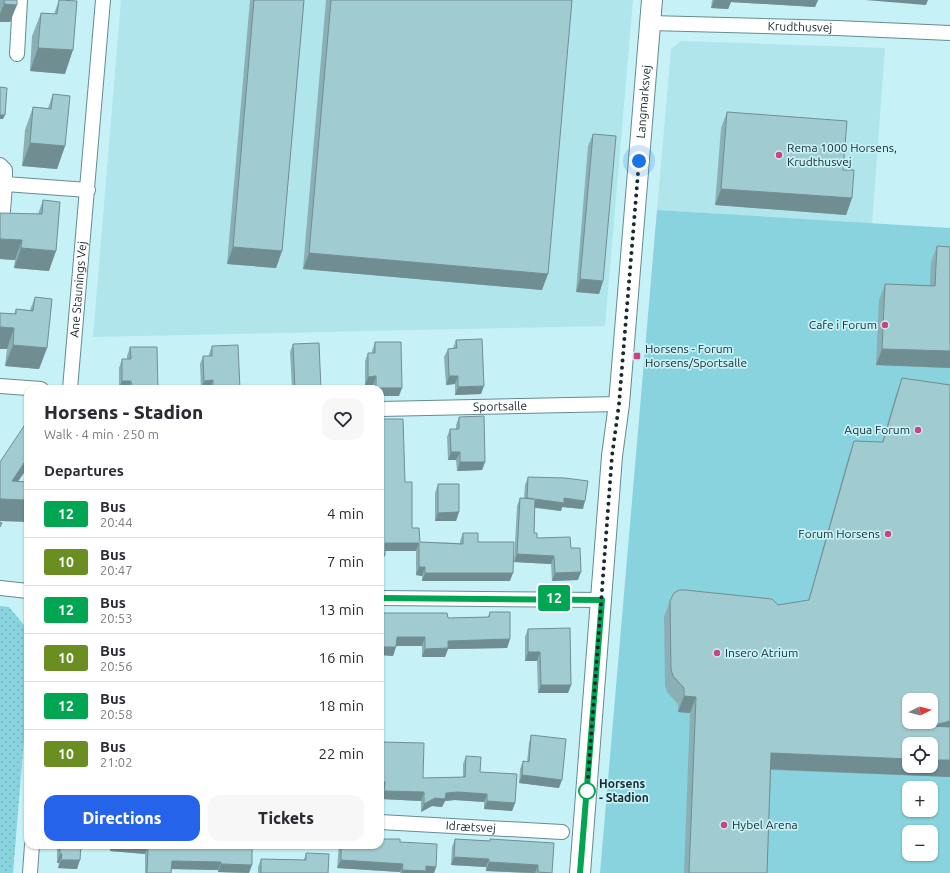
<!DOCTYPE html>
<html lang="en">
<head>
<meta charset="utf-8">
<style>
  body { margin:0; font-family:Ubuntu,sans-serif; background:#f7f7f7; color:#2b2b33; height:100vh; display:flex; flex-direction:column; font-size:15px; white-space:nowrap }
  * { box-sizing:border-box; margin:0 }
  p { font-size:13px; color:#7c7c81 }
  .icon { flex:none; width:22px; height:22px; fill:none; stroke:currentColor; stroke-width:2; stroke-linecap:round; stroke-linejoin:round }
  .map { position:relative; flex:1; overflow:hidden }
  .sheet { position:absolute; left:24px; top:385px; width:360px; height:464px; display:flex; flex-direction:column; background:#fff; border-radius:12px; box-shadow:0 1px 3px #0004 }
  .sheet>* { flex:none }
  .badge { padding:0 8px; border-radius:3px; font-size:14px; line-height:26px }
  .needle { width:26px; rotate:84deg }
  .fabs { position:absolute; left:902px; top:693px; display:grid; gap:8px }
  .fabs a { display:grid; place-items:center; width:36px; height:36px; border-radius:8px; background:#fff; box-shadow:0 1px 3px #0004; font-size:20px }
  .you { position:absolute; width:20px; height:20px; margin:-10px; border:3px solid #fff; border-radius:50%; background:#1a73e8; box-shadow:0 0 0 6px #1a73e833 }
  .map>.badge { position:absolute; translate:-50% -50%; box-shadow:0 0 0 2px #fff }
  h2 { padding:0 20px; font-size:15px; line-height:36px }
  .round { display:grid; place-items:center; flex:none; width:42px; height:42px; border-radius:12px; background:#f7f7f7 }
  .summary { display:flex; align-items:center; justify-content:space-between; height:68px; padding:0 20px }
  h1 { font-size:19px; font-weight:800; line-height:30px }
  .action { display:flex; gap:8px; margin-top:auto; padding:8px 20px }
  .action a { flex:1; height:46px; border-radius:12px; background:#2563eb; color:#fff; font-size:16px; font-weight:800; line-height:46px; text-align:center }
  .action a+a { background:#f7f7f7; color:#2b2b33 }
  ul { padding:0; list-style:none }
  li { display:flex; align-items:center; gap:12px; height:48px; padding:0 20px; border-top:1px solid #e1e1e2 }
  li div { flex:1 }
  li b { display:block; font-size:15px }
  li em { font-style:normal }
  li .badge { min-width:44px; font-weight:700; text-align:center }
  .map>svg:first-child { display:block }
  .built { fill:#b0e5ec }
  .grass { fill:url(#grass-dots) }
  .green { fill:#88d3dd; fill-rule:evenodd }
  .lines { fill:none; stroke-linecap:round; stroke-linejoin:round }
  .minor-casing { stroke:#638c92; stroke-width:16 }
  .secondary-casing { stroke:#638c92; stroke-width:22 }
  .minor { stroke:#fff; stroke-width:14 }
  .secondary { stroke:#fff; stroke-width:20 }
  .wall { fill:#8aafb4 }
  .shaded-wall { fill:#708e92 }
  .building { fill:#a0cbd1; stroke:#708e92; fill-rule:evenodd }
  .line-casing { stroke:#fff; stroke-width:9 }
  .line { stroke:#00a651; stroke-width:6 }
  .walk { stroke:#192a2c; stroke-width:4; stroke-dasharray:0 7.2 }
  .poi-dot { fill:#cd437d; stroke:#c6f2f7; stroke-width:1.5 }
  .stop-dot { fill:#fff; stroke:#00a651; stroke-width:2 }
  .labels { text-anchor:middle; stroke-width:3.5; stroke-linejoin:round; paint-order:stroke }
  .street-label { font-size:12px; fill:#192a2c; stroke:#c6f2f7 }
  .poi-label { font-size:12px; fill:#192a2c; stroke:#c6f2f7; text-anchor:start }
  .stop-label { font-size:12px; font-weight:bold; fill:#192a2c; stroke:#c6f2f7; text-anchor:start }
</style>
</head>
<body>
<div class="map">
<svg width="950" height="873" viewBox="0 0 950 873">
  <defs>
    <pattern id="grass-dots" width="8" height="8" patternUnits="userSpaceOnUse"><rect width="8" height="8" fill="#88d3dd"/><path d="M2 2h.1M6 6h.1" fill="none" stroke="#75b5be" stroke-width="1.8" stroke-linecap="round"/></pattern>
  </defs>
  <rect width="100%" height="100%" fill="#c6f2f7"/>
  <g class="built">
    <polygon points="121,0 633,0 605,326 93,337"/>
    <polygon points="681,41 885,48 872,224 657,210 671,49"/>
  </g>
  <polygon class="grass" points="0,606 9,607 28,630 28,691 13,873 0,873"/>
  <path class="green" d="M657,210L950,228V873H600ZM909,700H931V722H909ZM909,744H931V766H909ZM909,788H931V810H909ZM909,832H931V854H909Z"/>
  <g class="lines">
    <g class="minor-casing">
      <g id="minor">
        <path id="s1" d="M650,23L837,28L950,33"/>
        <polyline points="17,54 20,0"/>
        <polyline points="0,165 5,170 5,184 88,190"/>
        <polyline points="3,211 5,184"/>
        <polyline points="0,386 41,389"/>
        <path id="s2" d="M70,389L103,0"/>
        <path id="s3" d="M380,409L619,404"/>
        <polyline points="0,588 28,591"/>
        <polyline points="380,598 602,600"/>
        <path id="s4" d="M380,822L562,832"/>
        <polyline points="30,873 32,845"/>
      </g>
    </g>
    <g class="secondary-casing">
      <g id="secondary">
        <path id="s5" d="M580,873L612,456L619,404L652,0"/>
      </g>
    </g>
    <use href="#minor" class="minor"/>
    <use href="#secondary" class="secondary"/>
  </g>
  <g class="wall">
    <polygon points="0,0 17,0 10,22 0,22"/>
    <polygon points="59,0 65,74 30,71 32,36 41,13 54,14"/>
    <polygon points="250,0 304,0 282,251 276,268 227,264"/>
    <polygon points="326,0 572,0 542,290 303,269"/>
    <polygon points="712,0 818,0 815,7 731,2 728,9 711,8"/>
    <polygon points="53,94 65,146 57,169 22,166 25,130 33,107 48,108"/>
    <polygon points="727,112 843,170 852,198 846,215 715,205 721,128"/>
    <polygon points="593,134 603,281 599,294 576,292 588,146"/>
    <polygon points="43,200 49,271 14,268 15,260 0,259 38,214"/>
    <polygon points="937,246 950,368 876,365 879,300 885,284 930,285 931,262"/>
    <polygon points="35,297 47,348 39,369 5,366 7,349 0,349 0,313 14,314 16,309 30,310"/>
    <polygon points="456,340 481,394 455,395 455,384 446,385 444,357 448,349 453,348"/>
    <polygon points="375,342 399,396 380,389 373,389 373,385 365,385 365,361 368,353 372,353 372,351"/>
    <polygon points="293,344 321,389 292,389 290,352"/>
    <polygon points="212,346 240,389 201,389 200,364 203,356 209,356 209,354"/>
    <polygon points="130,347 158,389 119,389 119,368 122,359 127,359 127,356"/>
    <polygon points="902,378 950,385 950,777 771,770 767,873 684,873 690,713 678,712 678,704 667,692 665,685 664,617 670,601 778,605 808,601 848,458 854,441 882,442 896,394"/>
    <polygon points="459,417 485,462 482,470 457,471 456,460 448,460 447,437 450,429 456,429 456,425"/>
    <polygon points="380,419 405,482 412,528 420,542 460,543 460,541 463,533 478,542 510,581 422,581 422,576 416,575 416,551 385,551 382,563 380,564"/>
    <polygon points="528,477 583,509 562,507 561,511 535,508 534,533 537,538 571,548 578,580 552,581 551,564 514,562 517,506 520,498 524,498 525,485"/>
    <polygon points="438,484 459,512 456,521 435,521 435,493"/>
    <polygon points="490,612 510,639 507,648 448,649 445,657 422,657 422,646 396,646 393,656 380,655 380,613 448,618 488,617"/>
    <polygon points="528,629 571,685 568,693 538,693 537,661 525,661 525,637"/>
    <polygon points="380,714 380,742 423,778 463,777 463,764 466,756 480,772 515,803 512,811 484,809 484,802 455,800 445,801 442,807 432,806 421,812 421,801 381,799 382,790 380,790"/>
    <polygon points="531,735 559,788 519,783 520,769 523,761 527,762 529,743"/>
    <polygon points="455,839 490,841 490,839 552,873 531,873 486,871 486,867 451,865 452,847"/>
    <polygon points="400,842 436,867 434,873 400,873 400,872 337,868 339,845 380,845"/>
    <polygon points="57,845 81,845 77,869 58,868 59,863 57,863"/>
    <polygon points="110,845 252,845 249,873 218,872 218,870 172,869 171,873 145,873 145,854 110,851"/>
    <polygon points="306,853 328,873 258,873 258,867 261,859 304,860"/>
  </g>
  <g class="shaded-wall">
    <polygon points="714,0 818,0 815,7 731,2 728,9 711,8"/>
    <polygon points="865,0 928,0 926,5"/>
    <polygon points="4,4 17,5 10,22 0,22 0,14"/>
    <polygon points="38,48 73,50 65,74 30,71"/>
    <polygon points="0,115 5,115 3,119 0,119"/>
    <polygon points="30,143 65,146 57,169 22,166"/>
    <polygon points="721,189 852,198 846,215 715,205"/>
    <polygon points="0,239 22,240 15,260 0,259"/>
    <polygon points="233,247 282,251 276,268 227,264"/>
    <polygon points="21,248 56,251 49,271 14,268"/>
    <polygon points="309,253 548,274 542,290 303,269"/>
    <polygon points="580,279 603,281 599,294 576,292"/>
    <polygon points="0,327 14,328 7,349 0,349"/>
    <polygon points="13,345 47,348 39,369 5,366"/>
    <polygon points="882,349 950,351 950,368 876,365"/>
    <polygon points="376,376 373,385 365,385 368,377"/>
    <polygon points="449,376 458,376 455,384 446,385"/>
    <polygon points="213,380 210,389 201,389 204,381"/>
    <polygon points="122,381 131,381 128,389 119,389"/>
    <polygon points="484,386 481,394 455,395 458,387"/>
    <polygon points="376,388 402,388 399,396 380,396 380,389 376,389"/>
    <polygon points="451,452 460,452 456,460 448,460"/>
    <polygon points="28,457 28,467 6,499 28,500 28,516 26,522 0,521 0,499"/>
    <polygon points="460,462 485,462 482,470 457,471"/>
    <polygon points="564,498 585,501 583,509 562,507 561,511 532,507 535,499"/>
    <polygon points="459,512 456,521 435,521 438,513"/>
    <polygon points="385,543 419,543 416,551 382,551"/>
    <polygon points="517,554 554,556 551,564 514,562"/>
    <polygon points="380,555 385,555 382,563 380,564"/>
    <polygon points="419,567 425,567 422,576 416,575"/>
    <polygon points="581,572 578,580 552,581 555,573"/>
    <polygon points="425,573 513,573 510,581 422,581"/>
    <polygon points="397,637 425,637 422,646 393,646"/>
    <polygon points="510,639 507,648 448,649 445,657 422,657 425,649 448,641"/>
    <polygon points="380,647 396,647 393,656 380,655"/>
    <polygon points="528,652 540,652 537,661 525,661"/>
    <polygon points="541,685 571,685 568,693 538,693"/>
    <polygon points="684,696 696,697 690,713 678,712"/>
    <polygon points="950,721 950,736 930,726"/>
    <polygon points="771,753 909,759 909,766 931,766 931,760 950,760 950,777 765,769"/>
    <polygon points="522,775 562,780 559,788 519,783"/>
    <polygon points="380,781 385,782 382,790 380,790"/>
    <polygon points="384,791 424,792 421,801 381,799"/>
    <polygon points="458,792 487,794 484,802 455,800 445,801 442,807 432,806 421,812 424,804 446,793"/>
    <polygon points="487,801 515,803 512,811 484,809"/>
    <polygon points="112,845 139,845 148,846 145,854 110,851"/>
    <polygon points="60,854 62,854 59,863 57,863"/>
    <polygon points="454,857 489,859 486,867 451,865"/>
    <polygon points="61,860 80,860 77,869 58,868"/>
    <polygon points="341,860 403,864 400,872 337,868"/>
    <polygon points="172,861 221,862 218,870 169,869"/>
    <polygon points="489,862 538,865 535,873 486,871"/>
    <polygon points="221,864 252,865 249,873 218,872"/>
    <polygon points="426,866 436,867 434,873 402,873 402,870"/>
  </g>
  <g class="building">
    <polygon points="4,0 17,0 17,5 4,4"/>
    <polygon points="59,0 77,1 73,50 38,48 41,13 57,14"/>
    <polygon points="254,0 304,0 282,251 233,247"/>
    <polygon points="331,0 572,0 548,274 309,253"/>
    <polygon points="0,87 7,88 5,115 0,115"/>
    <polygon points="53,94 70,96 65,146 30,143 33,107 51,109"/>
    <polygon points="727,112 847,121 843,170 854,170 852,198 721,189"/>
    <polygon points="593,134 616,136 603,281 580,279"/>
    <polygon points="43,200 60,202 56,251 21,248 22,240 0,239 0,213 42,214"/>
    <polygon points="937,246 950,247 950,351 882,349 885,284 935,286"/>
    <polygon points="35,297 52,299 47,348 13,345 14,328 0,327 0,313 16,314 16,309 33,311"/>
    <polygon points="482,339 484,386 458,387 458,376 449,376 448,349 457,348 456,340"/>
    <polygon points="375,342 401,342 402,388 376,388 376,376 368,377 368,353 375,353"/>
    <polygon points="319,343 321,389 295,389 293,344"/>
    <polygon points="238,345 240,389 213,389 213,380 204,381 203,356 212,356 212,346"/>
    <polygon points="130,347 157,347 158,389 132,389 131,381 122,381 122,359 131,359"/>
    <path d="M902,378L950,385V721L930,726L950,727V760H931V744H909V759L771,753L767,873H689L696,697L684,696V688L673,676L671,669L670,601L674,593L679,590H685L772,599L778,605L809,600L854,441L883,442ZM909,700H931V722H909Z"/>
    <polygon points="484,416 485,462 460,462 460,452 451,452 450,429 459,429 459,417"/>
    <polygon points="380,419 403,419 405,482 412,482 412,528 419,528 420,542 463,544 463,533 478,533 478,542 514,542 513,573 425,573 425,567 419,567 419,543 385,543 385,555 380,555 380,521 382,521 381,465 380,465"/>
    <polygon points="28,420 28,457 12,481 28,482 28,500 0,499 0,462"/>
    <polygon points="528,477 565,478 588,481 585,501 564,498 564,503 535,499 534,533 537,533 537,538 570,537 571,548 580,548 581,572 555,573 554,556 517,554 520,498 534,499 527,498"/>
    <polygon points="438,484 459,484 459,512 438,513"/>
    <polygon points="0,522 2,523 0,527"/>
    <polygon points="490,612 510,612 510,639 448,641 448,648 425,649 425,637 397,637 396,647 380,647 380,613 447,613 448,618 489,617"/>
    <polygon points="570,628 571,685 541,685 540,652 528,652 528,629"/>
    <polygon points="380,714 382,714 380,742 424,743 423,778 465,777 466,756 481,757 480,772 517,774 515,803 487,801 487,794 458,792 446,793 445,799 435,798 424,804 424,792 384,791 385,782 380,781"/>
    <polygon points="531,735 566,739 562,780 522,775 523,761 529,762"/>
    <polygon points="380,839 400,839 400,842 437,844 436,867 426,866 426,871 402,870 403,864 341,860 341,845 380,845"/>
    <polygon points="455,839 490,841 490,839 554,843 552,873 538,872 538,865 489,862 489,859 454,857"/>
    <polygon points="60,845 81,845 80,860 61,860 62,854 60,854"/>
    <polygon points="139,845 252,845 252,865 221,864 221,862 172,861 171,873 147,873 148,846"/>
    <polygon points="306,853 329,854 328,873 261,873 261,859 306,860"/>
  </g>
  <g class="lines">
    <g class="line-casing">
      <polyline id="line" points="380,598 602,600 580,873"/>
    </g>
    <use href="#line" class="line"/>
    <polyline class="walk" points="587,791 612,456 619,404 639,161"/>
  </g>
  <g class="poi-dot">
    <circle cx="779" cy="155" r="4"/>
    <circle cx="885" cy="325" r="4"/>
    <rect x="633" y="352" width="8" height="8" rx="2"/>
    <circle cx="918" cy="430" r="4"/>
    <circle cx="888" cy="534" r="4"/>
    <circle cx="717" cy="653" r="4"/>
    <circle cx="724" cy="825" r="4"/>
  </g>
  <circle class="stop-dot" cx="587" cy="791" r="8"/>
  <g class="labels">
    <g class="street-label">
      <text dy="4" stroke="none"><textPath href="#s1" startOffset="150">Krudthusvej</textPath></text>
      <text dy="4" stroke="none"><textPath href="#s5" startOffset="774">Langmarksvej</textPath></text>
      <text dy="4" stroke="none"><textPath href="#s2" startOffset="100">Ane Staunings Vej</textPath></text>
      <text dy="4" stroke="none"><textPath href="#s3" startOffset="120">Sportsalle</textPath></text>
      <text dy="4" stroke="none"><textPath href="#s4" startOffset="91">Idrætsvej</textPath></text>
    </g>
    <g class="poi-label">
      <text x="787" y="152">Rema 1000 Horsens,<tspan x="787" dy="14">Krudthusvej</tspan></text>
      <text x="877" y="329" text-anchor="end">Cafe i Forum</text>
      <text x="645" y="353">Horsens - Forum<tspan x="645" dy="14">Horsens/Sportsalle</tspan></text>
      <text x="910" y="434" text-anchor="end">Aqua Forum</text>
      <text x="880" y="538" text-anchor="end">Forum Horsens</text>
      <text x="725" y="657">Insero Atrium</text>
      <text x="732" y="829">Hybel Arena</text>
    </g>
    <g class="stop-label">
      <text x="599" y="788">Horsens<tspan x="599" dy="14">- Stadion</tspan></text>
    </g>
  </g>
</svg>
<div class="fabs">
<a><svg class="needle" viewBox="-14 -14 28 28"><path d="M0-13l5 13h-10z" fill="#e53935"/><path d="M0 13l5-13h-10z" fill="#7c7c81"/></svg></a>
<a><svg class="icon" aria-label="locate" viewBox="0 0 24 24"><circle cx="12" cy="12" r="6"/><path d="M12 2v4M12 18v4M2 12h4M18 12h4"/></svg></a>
<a>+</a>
<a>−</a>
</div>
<div class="you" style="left:639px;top:161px"></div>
<b class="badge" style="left:554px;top:598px;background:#00a651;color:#fff">12</b>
<section class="sheet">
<div class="summary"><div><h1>Horsens - Stadion</h1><p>Walk · 4 min · 250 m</p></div><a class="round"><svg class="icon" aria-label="heart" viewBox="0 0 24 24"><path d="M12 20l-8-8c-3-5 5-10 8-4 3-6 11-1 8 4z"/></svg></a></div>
<h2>Departures</h2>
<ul>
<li><span class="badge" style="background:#00a651;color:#fff">12</span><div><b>Bus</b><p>20:44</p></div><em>4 min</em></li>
<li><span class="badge" style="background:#6b8e23;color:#fff">10</span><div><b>Bus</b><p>20:47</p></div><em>7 min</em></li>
<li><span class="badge" style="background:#00a651;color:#fff">12</span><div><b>Bus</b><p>20:53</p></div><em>13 min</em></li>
<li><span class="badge" style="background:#6b8e23;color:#fff">10</span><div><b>Bus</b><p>20:56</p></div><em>16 min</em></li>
<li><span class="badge" style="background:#00a651;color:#fff">12</span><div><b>Bus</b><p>20:58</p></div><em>18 min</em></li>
<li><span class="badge" style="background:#6b8e23;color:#fff">10</span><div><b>Bus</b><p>21:02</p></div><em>22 min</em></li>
</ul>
<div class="action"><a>Directions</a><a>Tickets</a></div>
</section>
</div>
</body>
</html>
